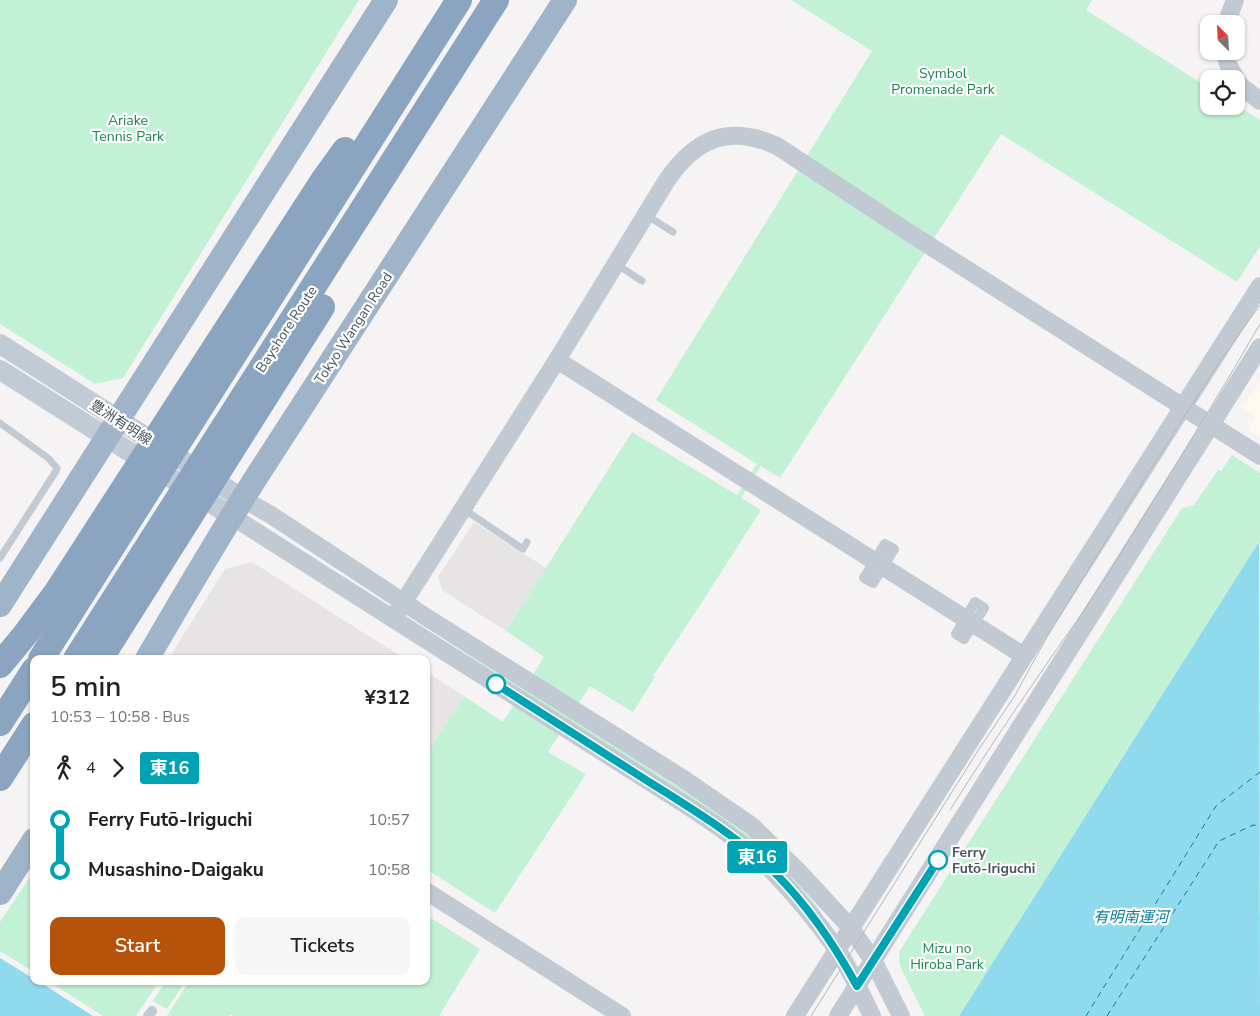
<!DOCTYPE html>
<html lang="en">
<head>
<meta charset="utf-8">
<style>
  body { margin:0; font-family:"Nunito Sans","Noto Sans JP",sans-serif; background:#f6f6f6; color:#222; height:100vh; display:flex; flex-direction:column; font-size:19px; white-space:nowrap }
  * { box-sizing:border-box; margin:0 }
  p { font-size:16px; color:#767676 }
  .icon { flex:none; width:28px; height:28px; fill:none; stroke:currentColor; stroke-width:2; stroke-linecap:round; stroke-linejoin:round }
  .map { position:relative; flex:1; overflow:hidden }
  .panel { position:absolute; left:30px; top:655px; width:400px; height:330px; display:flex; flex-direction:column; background:#fff; border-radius:10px; box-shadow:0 1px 4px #0004 }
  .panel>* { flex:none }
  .badge { padding:0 10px; border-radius:4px; font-size:18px; line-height:32px }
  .needle { width:32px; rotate:336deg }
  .controls { position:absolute; left:1200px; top:15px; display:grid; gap:10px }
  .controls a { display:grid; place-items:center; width:45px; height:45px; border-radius:10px; background:#fff; box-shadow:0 1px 4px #0004; font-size:25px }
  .map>.badge { position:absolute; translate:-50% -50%; box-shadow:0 0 0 2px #fff }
  .legs { display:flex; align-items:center; gap:8px; height:55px; padding:0 20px; font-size:16px }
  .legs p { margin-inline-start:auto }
  .headline { display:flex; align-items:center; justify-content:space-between; height:85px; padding:0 20px }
  h1 { font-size:28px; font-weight:600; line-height:38px }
  .action { display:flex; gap:10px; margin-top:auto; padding:10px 20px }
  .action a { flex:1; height:58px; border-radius:10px; background:#b45309; color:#fff; font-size:20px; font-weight:600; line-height:58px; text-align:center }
  .action a+a { background:#f6f6f6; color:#222 }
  ul { padding:0 20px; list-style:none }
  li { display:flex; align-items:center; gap:18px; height:50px; font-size:19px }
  li i { display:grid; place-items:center; width:8px; height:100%; margin:0 6px; background:currentColor }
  li i::after { content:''; width:12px; height:12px; margin:-6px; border:4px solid; border-radius:50%; background:#fff }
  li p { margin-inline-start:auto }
  li:first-child i { background:linear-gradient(#0000 50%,currentColor 0) }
  li:last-child i { background:linear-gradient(currentColor 50%,#0000 0) }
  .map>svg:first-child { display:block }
  .commercial { fill:#fdf9ef }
  .education { fill:#e6e4e5 }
  .green { fill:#c3f1d5 }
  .water { fill:#90daee }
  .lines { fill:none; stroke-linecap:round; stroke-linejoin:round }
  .ferry { stroke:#0c7c9b; stroke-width:1; stroke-dasharray:6 5; stroke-linecap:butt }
  .service { stroke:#c1cad2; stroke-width:7 }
  .pedestrian { stroke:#c1cad2; stroke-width:10 }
  .tertiary { stroke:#c1cad2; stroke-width:18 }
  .secondary { stroke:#c1cbd6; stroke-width:20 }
  .trunk { stroke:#9fb4c9; stroke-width:24 }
  .motorway { stroke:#8ba5c1; stroke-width:26 }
  .tram { stroke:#b5b8bd; stroke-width:1 }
  .line-1-casing { stroke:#fff; stroke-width:11 }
  .line-1 { stroke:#00a3b4; stroke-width:8 }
  .stop-1-dot { fill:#fff; stroke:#00a3b4; stroke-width:2.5 }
  .labels { text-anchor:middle; stroke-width:4.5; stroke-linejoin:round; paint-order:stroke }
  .park-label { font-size:14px; fill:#17864f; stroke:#fff }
  .street-label { font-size:14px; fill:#4a5661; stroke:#fff }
  .stop-label { font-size:14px; font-weight:bold; fill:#4a5661; stroke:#fff; text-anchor:start }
  .water-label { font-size:15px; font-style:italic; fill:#0c7c9b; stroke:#fff }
</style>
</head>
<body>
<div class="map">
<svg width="1260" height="1016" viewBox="0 0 1260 1016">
  <rect width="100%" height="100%" fill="#f5f3f3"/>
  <polygon class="commercial" points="1260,381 1260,437 1248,429 1255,417 1242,408"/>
  <g class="education">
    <polygon points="474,522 546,568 506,631 442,590 438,577"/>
    <polygon points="252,562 405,659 168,659 225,569"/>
    <polygon points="426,672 464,696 426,755"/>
  </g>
  <g class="green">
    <polygon points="0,0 359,0 123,378 95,384 0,324"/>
    <polygon points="791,0 1092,0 1086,10 1209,88 1209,106 1236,105 1260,120 1260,246 1237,282 1001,134 780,478 761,466 741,498 761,510 702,602 653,676 655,677 633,712 590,686 570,716 730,820 749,834 797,882 822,913 820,913 568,721 548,752 586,774 495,913 426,869 426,755 464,696 503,722 522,692 429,629 525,687 544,657 506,631 632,432 737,495 757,464 656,400 872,51"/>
    <polygon points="1232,455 1260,473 1260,541 959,1016 925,1016 900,966 899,952 1182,508 1194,505 1218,470 1221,471"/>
    <polygon points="34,871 34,972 0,951 0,922"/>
    <polygon points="426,915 480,949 439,1016 234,1016 230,1014 229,1016 167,1016 187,985 184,983 167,1009 153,1001 166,981 426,981"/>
    <polygon points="48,981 159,981 136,1016 103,1016"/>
  </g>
  <g class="water">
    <polygon points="1259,542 1260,1016 959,1016"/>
    <polygon points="0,958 34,979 34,981 38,981 93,1016 0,1016"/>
  </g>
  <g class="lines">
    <g class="ferry">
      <polyline points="1086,1016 1216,806 1260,772"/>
      <polyline points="1107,1016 1219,841 1253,825 1260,826"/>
    </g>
    <g class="service">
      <polyline points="646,215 673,232"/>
      <polyline points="616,264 642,281"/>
      <polyline points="0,423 48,458 57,468 56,471 0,558"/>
      <polyline points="462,508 523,549 527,542"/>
    </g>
    <g class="pedestrian">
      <polygon points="885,544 894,549 873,583 864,578"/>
      <polygon points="975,602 984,608 964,639 956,634"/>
      <polyline points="148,1016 152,1011"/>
    </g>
    <g class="tertiary">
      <polyline points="1226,24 1235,0"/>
      <polyline points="1225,51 1228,64 1236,79"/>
      <polyline points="1236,80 1242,87 1260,101"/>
      <polyline points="557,360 1024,656"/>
      <polyline points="243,499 271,515 426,617 682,778 752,826 801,874 850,927 874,962 901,1016"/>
      <path d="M233,517L672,796C708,819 745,843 775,874C797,897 818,923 836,948C850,969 861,993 872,1016"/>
      <path d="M393,619L557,360L667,180C696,138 729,124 777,146L908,232L1260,456"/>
      <polyline points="426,891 622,1016"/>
      <polyline points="795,1016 1260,286"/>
      <polyline points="838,1016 1260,347"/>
    </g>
    <g class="secondary">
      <polyline points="0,344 243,499"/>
      <polyline points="0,370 233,517"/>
    </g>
    <g class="trunk">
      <polyline points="0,605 386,0"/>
      <path d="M147,659C183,597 219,536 257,476L565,0"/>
      <polyline points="0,893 34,840"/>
    </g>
    <g class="motorway">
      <polyline points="41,659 459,0"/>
      <polyline points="76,659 496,0"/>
      <polyline points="100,659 322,307"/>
      <polyline points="0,665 24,636 56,593 324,179 345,150"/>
      <polyline points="0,723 34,670"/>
      <polyline points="0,778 34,725"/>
    </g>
    <g class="tram">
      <path d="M950,810C992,743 1037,677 1083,612C1110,572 1135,530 1160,490C1194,435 1228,380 1260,324"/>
      <polyline points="811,1016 979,749 1014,697 1047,637 1141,484 1220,361 1260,305"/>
    </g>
  </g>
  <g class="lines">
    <g class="line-1-casing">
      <path id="line-1" d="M496,684C546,716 596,748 646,780C691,808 737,836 775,873C808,906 835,946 857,986L938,860"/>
    </g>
    <use href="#line-1" class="line-1"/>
  </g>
  <g class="stop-1-dot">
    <circle cx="496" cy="684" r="9"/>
    <circle cx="938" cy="860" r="9"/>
  </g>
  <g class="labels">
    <g class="park-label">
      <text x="943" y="78">Symbol<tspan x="943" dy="16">Promenade Park</tspan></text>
      <text x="128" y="125">Ariake<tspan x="128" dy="16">Tennis Park</tspan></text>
      <text x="947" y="953">Mizu no<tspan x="947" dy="16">Hiroba Park</tspan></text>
    </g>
    <g class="street-label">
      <text transform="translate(353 328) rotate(-57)" y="5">Tokyo Wangan Road</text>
      <text transform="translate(286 329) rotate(-57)" y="5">Bayshore Route</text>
      <text transform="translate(121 422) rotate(33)" y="5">豊洲有明線</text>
    </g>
    <g class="stop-label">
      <text x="952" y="857">Ferry<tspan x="952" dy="16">Futō-Iriguchi</tspan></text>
    </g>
    <g class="water-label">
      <text x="1131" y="922">有明南運河</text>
    </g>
  </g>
</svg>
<div class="controls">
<a><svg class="needle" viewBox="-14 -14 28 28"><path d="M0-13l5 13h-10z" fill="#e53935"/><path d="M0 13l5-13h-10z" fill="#767676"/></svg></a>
<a><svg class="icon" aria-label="locate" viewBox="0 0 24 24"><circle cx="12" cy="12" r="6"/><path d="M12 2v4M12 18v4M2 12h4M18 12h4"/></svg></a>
</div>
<b class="badge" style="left:757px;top:857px;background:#00a3b4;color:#fff">東16</b>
<section class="panel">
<div class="headline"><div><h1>5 min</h1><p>10:53 – 10:58 · Bus</p></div><b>¥312</b></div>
<div class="legs"><svg class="icon" aria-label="walk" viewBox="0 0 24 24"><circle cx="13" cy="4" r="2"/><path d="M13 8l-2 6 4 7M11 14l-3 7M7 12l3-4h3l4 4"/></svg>4<svg class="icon" aria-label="forward" viewBox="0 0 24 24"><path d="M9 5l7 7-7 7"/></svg><b class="badge" style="background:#00a3b4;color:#fff">東16</b></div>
<ul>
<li><i style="color:#00a3b4"></i><b>Ferry Futō-Iriguchi</b><p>10:57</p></li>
<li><i style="color:#00a3b4"></i><b>Musashino-Daigaku</b><p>10:58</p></li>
</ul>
<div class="action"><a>Start</a><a>Tickets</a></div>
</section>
</div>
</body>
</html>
